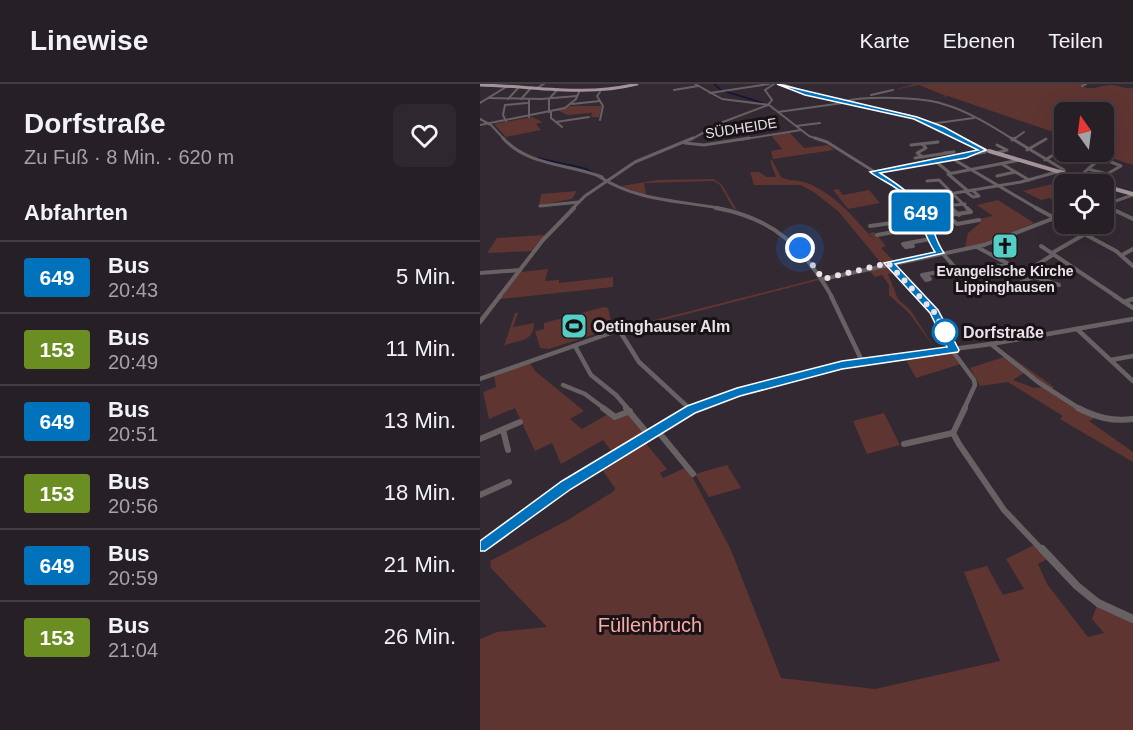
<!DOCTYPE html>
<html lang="de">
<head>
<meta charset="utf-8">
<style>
  body { margin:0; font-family:Helvetica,sans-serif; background:#2e272e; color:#f1f3f6; height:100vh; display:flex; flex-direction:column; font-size:22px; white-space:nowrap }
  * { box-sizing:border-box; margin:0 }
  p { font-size:20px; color:#a4a2a7 }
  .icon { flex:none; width:33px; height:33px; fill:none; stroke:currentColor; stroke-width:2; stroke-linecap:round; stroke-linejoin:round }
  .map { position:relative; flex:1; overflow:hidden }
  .details { display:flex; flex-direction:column; background:#261f26; width:480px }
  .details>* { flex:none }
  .badge { padding:0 12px; border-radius:4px; font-size:21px; line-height:39px }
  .needle { width:39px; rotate:346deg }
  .tools { position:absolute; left:574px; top:18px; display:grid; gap:12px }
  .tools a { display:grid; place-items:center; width:60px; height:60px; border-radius:9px; background:#261f26; box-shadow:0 6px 24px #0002,0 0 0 2px #423d43; font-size:30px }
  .you { position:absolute; width:30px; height:30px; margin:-15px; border:4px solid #fff; border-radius:50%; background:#1a73e8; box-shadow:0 0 0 9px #1a73e833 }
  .map>.badge { position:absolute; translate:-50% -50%; box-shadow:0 0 0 3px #fff }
  h2 { padding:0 24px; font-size:22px; line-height:54px }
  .round { display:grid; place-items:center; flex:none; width:63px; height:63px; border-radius:9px; background:#2e272e }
  .summary { display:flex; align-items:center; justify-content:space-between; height:102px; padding:0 24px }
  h1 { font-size:28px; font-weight:700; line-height:45px }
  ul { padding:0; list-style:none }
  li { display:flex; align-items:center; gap:18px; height:72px; padding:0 24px; border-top:2px solid #423d43 }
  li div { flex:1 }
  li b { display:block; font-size:22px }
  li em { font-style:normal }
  li .badge { min-width:66px; font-weight:700; text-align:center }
  header { display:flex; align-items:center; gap:36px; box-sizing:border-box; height:84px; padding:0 30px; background:#261f26; border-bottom:2px solid #423d43 }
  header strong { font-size:28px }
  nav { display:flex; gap:33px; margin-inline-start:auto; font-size:21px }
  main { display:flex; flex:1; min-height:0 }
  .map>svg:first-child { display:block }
  .green { fill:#5f3532 }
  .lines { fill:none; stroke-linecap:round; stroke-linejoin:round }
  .stream { stroke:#0f1438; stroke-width:1.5 }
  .minor-far5 { stroke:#686163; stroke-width:2 }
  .minor-far4 { stroke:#686163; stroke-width:3 }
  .minor-far3 { stroke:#686163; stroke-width:4 }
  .minor-far2 { stroke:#686163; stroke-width:4.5 }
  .minor-far1 { stroke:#686163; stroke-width:6 }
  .minor { stroke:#686163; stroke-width:8 }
  .major-far1 { stroke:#a39499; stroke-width:3 }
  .major { stroke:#a39499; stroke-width:4 }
  .line { fill:#0072bc; stroke:#fff; stroke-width:1.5 }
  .walk { stroke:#e9e2e8; stroke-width:6; stroke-dasharray:0 10.8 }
  .stop-dot { fill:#fff; stroke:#0072bc; stroke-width:3 }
  .labels { text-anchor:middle; stroke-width:6; stroke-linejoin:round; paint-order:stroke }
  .far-street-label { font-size:14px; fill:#e9e2e8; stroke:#181317 }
  .far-poi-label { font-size:14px; font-weight:bold; fill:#e9e2e8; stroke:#181317 }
  .poi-label { font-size:16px; font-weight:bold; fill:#e9e2e8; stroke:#181317; text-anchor:start }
  .stop-label { font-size:16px; font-weight:bold; fill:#e9e2e8; stroke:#181317; text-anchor:start }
  .near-park-label { font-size:20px; fill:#fda9a3; stroke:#181317 }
</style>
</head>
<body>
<header>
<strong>Linewise</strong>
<nav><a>Karte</a><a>Ebenen</a><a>Teilen</a></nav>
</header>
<main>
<section class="details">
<div class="summary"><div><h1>Dorfstraße</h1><p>Zu Fuß · 8 Min. · 620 m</p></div><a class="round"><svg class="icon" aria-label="heart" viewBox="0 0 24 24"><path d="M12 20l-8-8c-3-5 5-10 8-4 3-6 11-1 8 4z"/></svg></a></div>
<h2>Abfahrten</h2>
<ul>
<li><span class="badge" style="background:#0072bc;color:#fff">649</span><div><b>Bus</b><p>20:43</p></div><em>5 Min.</em></li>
<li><span class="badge" style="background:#6b8e23;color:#fff">153</span><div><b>Bus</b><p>20:49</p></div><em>11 Min.</em></li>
<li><span class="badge" style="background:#0072bc;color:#fff">649</span><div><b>Bus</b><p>20:51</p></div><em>13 Min.</em></li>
<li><span class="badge" style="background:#6b8e23;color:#fff">153</span><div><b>Bus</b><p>20:56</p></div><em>18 Min.</em></li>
<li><span class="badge" style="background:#0072bc;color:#fff">649</span><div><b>Bus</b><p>20:59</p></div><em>21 Min.</em></li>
<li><span class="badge" style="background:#6b8e23;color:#fff">153</span><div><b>Bus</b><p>21:04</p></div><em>26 Min.</em></li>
</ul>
</section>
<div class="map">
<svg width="653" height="646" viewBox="0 0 653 646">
  <rect width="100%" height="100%" fill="#332932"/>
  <g class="green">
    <path d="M435,0H602C605,9 623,0 633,1C641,2 645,5 653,4V81L623,71L618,75L599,68H624V28H585V52L468,12L449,16L466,12L439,1L413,6Z"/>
    <polygon points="91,22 122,22 119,33 111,33 112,29 87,31 77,26"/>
    <polygon points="52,33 63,38 56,40 61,46 26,53 14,40"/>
    <polygon points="309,48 324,64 348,61 354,66 293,75 291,67 302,65 291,51"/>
    <path d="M292,76L301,93C308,97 317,96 324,98C354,108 374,134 394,156L389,149L394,148L406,162L401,164L413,176L401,179L359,128L335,109L321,101H274L270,88H279L287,93H296L290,77Z"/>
    <polygon points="234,95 242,101 257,126 253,124 240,101 234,97 164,99 166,111 141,102 178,96"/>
    <polygon points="577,99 585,103 585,116 576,118 569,114 561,116 543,107"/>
    <polygon points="358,105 363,111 389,106 400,119 368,125 353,106"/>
    <polygon points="97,107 92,115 59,121 61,110"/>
    <polygon points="518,116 554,139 502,160 485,163 488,149 500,139 499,135 513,132 497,121"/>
    <polygon points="65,151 52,167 7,169 17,154"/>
    <polygon points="407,180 414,189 408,190 418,215 431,227 456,266 429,229 409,211 409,201 402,191 395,193 388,185"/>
    <polygon points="68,185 65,197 79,196 79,199 133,193 133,203 20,215 40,188"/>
    <polygon points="340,194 343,195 141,247 143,244"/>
    <polygon points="124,223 128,224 132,242 128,246 69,265 60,264 55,247 64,245 64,239"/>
    <path d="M35,229H38L33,243L54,239C54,259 38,255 24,262Z"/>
    <polygon points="516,262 574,303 572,305 617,333 609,337 653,368 653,378 580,335 583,332 528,298 500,302 490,284 524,273 544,289 533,296 554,304 564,303"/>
    <polygon points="468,268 473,269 481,280 436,294 425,274"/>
    <polygon points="50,279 55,287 104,327 90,335 102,345 128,330 136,336 149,329 164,348 132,368 123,356 81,380 72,359 55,367 35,324 9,335 3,308 16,303 14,291"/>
    <polygon points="404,329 420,361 387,370 373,337"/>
    <polygon points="163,356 187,385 180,389 183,394 207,383 251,466 301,594 395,605 520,577 484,488 507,482 523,511 544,505 526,475 554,461 567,475 558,480 567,500 608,553 624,549 612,535 617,521 653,537 653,646 0,646 0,555 17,548 67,543 11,484 10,477 88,436 134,407 135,404 121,384"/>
    <polygon points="247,381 261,404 229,413 215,390"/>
  </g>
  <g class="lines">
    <g class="stream">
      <polyline points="234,0 241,6"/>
      <polyline points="244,7 283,19"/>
      <polyline points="58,74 89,81"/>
      <polyline points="90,81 103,84"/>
      <polyline points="104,84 114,89"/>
    </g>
    <g class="minor-far5">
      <polyline points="215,0 242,15 289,21 329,52 340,56"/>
      <polyline points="602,2 606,0"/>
      <polyline points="57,4 64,0"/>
      <polyline points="194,6 218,2"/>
      <polyline points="120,8 117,12 123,22 120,36"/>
      <polyline points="230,9 289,0"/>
      <polyline points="391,11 413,6"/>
      <polyline points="9,14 61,15 97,12"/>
      <polyline points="28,15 39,3"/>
      <polyline points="41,15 52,3"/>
      <polyline points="49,16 49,33"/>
      <path d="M366,17C387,12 443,13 463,20C488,27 512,42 534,56"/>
      <polyline points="0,19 26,3"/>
      <polyline points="92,20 120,17"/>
      <polyline points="69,28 69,15 78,5"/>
      <polyline points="71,28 71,34 82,43"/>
      <polyline points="298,28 370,18"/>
      <polyline points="0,35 11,41 25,56"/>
      <polyline points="26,37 23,31 25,21 47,19"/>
      <polyline points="76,38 109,33"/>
      <polyline points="450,40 494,34"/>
      <polyline points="0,41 85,24 96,15 99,8"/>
      <polyline points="316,42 340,39"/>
      <polyline points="210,56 243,38 288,21 292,16 285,6 294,0"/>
      <polyline points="259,56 321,46"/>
      <polyline points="533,56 544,48"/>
    </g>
    <g class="minor-far4">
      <path d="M23,54C47,82 90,80 122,93"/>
      <polyline points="335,54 347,58 414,100 439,125"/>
      <polyline points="532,56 535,54"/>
      <polyline points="205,59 224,61 269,54"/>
      <polyline points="442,60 446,64 437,69 443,73"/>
      <polyline points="431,61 458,58 451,59"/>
      <polyline points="547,66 566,55"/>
      <polyline points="516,69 527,66 517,61"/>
      <polyline points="435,74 474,68 464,69"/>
      <polygon points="621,74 641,82 627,90 608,85"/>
      <polyline points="473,75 558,125"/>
      <polyline points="565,76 585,64"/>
      <polyline points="455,77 470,89"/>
      <polyline points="522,80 549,96"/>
      <polyline points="394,88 505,68"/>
      <polyline points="517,92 535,88"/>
      <path d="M120,93C156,117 203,117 244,125"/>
      <polyline points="599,93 608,85"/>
      <polyline points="447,97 459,96 488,125"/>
      <polyline points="485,107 493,113 499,112 492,106"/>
      <polyline points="488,107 468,90 540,76"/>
      <polyline points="433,116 541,98 584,86 531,54"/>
      <polyline points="579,117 585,120"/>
      <polyline points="475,121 485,120"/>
      <polyline points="624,121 633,125"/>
      <polyline points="624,121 653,111"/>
      <polyline points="60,122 99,118"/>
      <polyline points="438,122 450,120"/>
      <polyline points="470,123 472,125"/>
      <polyline points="92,125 105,112 155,78 213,54"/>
    </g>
    <g class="minor-far3">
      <path d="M236,124C294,134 324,164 352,213"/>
      <polyline points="439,124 445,135 450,155 493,204 533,202 553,193"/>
      <polyline points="471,124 479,131"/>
      <polyline points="556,124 636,167 653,182"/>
      <polyline points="630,124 653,135"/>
      <polyline points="469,133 477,140 499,136"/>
      <polyline points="612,140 619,143"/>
      <polyline points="390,142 491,128 487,124"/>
      <polyline points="397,151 447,142"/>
      <polyline points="430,159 433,162 426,163 423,160 450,155"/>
      <polyline points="561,162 637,213"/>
      <polyline points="497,163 547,190 579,201"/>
      <polyline points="572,169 605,150"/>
      <polyline points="642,171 653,165"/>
      <polyline points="409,179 441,213"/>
      <polyline points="491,187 528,181"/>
      <polyline points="0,189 40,186"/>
      <polyline points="544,189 574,170"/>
      <polyline points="446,191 450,195 446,196 442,191 475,185"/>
      <polyline points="343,195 504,161 585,130"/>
      <polyline points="19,213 63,156 94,124"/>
    </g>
    <g class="minor-far2">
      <polyline points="351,212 382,277"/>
      <polyline points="439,212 454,228 474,265"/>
      <polyline points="635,212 653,224"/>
      <polyline points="644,218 653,215"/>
      <polyline points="0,238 20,212"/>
      <polyline points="597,245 653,297"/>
      <polyline points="511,260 558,298 600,325"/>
      <polyline points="95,262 111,291 136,311 148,325"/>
      <polyline points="472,266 494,296 495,301 484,325"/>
      <polyline points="631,276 653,272"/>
      <polyline points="0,295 139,246 159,278 210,325"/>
      <polyline points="83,301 105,310 125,325"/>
      <polyline points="213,325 235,316 374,278 511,260 653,235"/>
    </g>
    <g class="minor-far1">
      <polyline points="123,324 135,333 150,327"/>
      <polyline points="146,324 168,350"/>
      <polyline points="209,324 211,326"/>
      <polyline points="485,324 473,349 479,360 524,426 563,467"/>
      <path d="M598,324C616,333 632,338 653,335"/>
      <polyline points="176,345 213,390"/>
      <polyline points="23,346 28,366"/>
      <polyline points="0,355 40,338"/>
      <polyline points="424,360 473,349"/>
      <polyline points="0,411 29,398"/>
      <polyline points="0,462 86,401 217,324"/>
    </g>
    <polyline class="minor" points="562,465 597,502 618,519 653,535"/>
    <g class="major-far1">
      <polyline points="299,0 346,14 429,32 484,56"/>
      <path d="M0,1C54,2 104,13 157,0"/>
    </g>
    <g class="major">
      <polyline points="481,54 505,66"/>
      <polyline points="509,67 620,100"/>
      <polyline points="624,102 653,110"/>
    </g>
  </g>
  <path class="line" d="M297,0L437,33L464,43L506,66L486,74L400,89C419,101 437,113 448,134C455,147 455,156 464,169L415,180L458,226L479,266L478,268L362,285L260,312L215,329L91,405L5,467H0V457L82,397L207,322L257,304L362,277L467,263L450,229L404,179L455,168C442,149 440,126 422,109C413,100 400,96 390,88L498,66L434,35L325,11Z"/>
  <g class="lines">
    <polyline class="walk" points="320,164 343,195 408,179 454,228 465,248"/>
  </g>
  <defs>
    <g id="church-square" transform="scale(1.35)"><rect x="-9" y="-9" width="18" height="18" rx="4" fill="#55cec6" stroke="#181317"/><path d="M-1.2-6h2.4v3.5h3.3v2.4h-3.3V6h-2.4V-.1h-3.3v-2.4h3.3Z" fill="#111"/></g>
    <g id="stadium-square" transform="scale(1.35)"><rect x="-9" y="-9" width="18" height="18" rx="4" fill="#55cec6" stroke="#181317"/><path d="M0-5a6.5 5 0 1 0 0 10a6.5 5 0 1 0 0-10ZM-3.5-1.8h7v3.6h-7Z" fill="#111"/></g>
  </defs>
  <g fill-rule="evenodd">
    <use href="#church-square" x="525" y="162"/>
    <use href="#stadium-square" x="94" y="242"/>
  </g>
  <circle class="stop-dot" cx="465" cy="248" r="12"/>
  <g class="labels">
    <g class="far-street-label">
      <text transform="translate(261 44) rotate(-9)" y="5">SÜDHEIDE</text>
    </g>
    <g class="far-poi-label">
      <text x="525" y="192">Evangelische Kirche<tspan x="525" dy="16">Lippinghausen</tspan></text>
    </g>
    <g class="poi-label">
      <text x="113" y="248">Oetinghauser Alm</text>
    </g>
    <g class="stop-label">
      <text x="483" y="254">Dorfstraße</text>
    </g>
    <g class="near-park-label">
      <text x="170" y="548">Füllenbruch</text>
    </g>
  </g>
</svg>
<div class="tools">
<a><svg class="needle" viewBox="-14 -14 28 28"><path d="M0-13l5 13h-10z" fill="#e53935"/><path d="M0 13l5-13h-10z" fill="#a4a2a7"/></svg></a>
<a><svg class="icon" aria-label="locate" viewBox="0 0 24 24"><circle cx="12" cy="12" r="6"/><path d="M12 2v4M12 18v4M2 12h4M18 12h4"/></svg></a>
</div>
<div class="you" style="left:320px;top:164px"></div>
<b class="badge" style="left:441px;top:128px;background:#0072bc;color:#fff">649</b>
</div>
</main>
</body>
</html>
